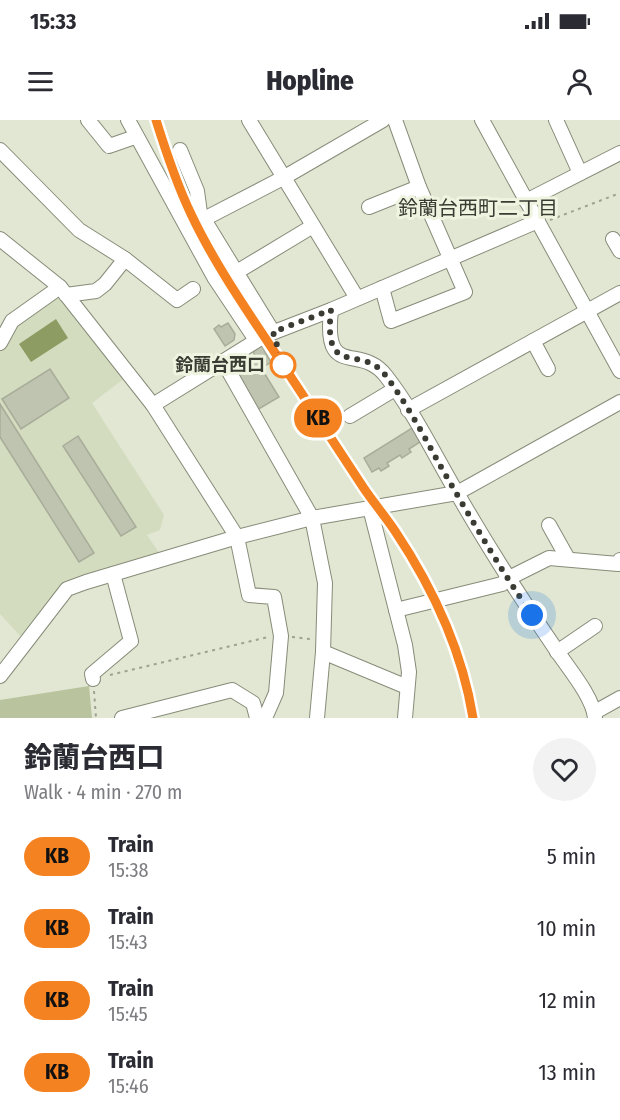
<!DOCTYPE html>
<html lang="en">
<head>
<meta charset="utf-8">
<style>
  body { margin:0; font-family:"Fira Sans Condensed","Noto Sans JP",sans-serif; background:#f2f2f3; color:#2b2b33; height:100vh; display:flex; flex-direction:column; font-size:22px; white-space:nowrap }
  * { box-sizing:border-box; margin:0 }
  p { font-size:20px; color:#7c7c81 }
  .icon { flex:none; width:33px; height:33px; fill:none; stroke:currentColor; stroke-width:2; stroke-linecap:round; stroke-linejoin:round }
  .map { position:relative; height:598px; overflow:hidden }
  .sheet { display:flex; flex-direction:column; background:#fff; flex:1 }
  .sheet>* { flex:none }
  .badge { padding:0 12px; border-radius:20px; font-size:21px; line-height:39px }
  .you { position:absolute; width:30px; height:30px; margin:-15px; border:4px solid #fff; border-radius:50%; background:#1a73e8; box-shadow:0 0 0 9px #1a73e833 }
  .map>.badge { position:absolute; translate:-50% -50%; box-shadow:0 0 0 3px #fff }
  .round { display:grid; place-items:center; flex:none; width:63px; height:63px; border-radius:32px; background:#f2f2f3 }
  .summary { display:flex; align-items:center; justify-content:space-between; height:102px; padding:0 24px }
  h1 { font-size:28px; font-weight:800; line-height:45px }
  ul { padding:0; list-style:none }
  li { display:flex; align-items:center; gap:18px; height:72px; padding:0 24px }
  li div { flex:1 }
  li b { display:block; font-size:22px }
  li em { font-style:normal }
  li .badge { min-width:66px; font-weight:700; text-align:center }
  .status { display:flex; justify-content:space-between; align-items:center; height:42px; padding:0 30px; background:#fff; direction:ltr }
  .status svg { height:16px; fill:currentColor }
  header { display:flex; justify-content:space-between; align-items:center; height:78px; padding:0 24px; background:#fff; font-size:27px; font-weight:800 }
  .map>svg:first-child { display:block }
  .built { fill:#d4dcc0 }
  .green { fill:#b9c49e }
  .water { fill:#8d9c63 }
  .building { fill:#bec4b0; stroke:#a7ad99; stroke-width:1.5 }
  .lines { fill:none; stroke-linecap:round; stroke-linejoin:round }
  .minor-casing { stroke:#868c79; stroke-width:16 }
  .path { stroke:#9da292; stroke-width:2; stroke-dasharray:3 4.5; stroke-linecap:butt }
  .minor { stroke:#fff; stroke-width:14 }
  .rail-casing { stroke:#4c4f45; stroke-width:6 }
  .rail { stroke:#eef4df; stroke-width:4; stroke-dasharray:11; stroke-linecap:butt }
  .line-casing { stroke:#fff; stroke-width:14 }
  .line { stroke:#f58220; stroke-width:9 }
  .walk { stroke:#3a3c34; stroke-width:6; stroke-dasharray:0 10.8 }
  .stop-dot { fill:#fff; stroke:#f58220; stroke-width:3 }
  .labels { text-anchor:middle; stroke-width:6; stroke-linejoin:round; paint-order:stroke }
  .stop-label { font-size:18px; font-weight:bold; fill:#3a3c34; stroke:#eef4df; text-anchor:end }
  .neighbourhood-label { font-size:20px; fill:#3a3c34; stroke:#eef4df }
</style>
</head>
<body>
<div class="status"><b>15:33</b><svg viewBox="0 0 49 12"><path d="M0 12V9h3v3zM5 12V6h3v6zM10 12V3h3v9zM15 12V0h3v12zM26 1h20v11H26zM47 4h2v5h-2z"/></svg></div>
<header><svg class="icon" aria-label="menu" viewBox="0 0 24 24"><path d="M4 6h16M4 12h16M4 18h16"/></svg>Hopline<svg class="icon" aria-label="person" viewBox="0 0 24 24"><circle cx="12" cy="8" r="4"/><path d="M4 21q1-7 8-7t8 7"/></svg></header>
<div class="map">
<svg width="620" height="598" viewBox="0 0 620 598">
  <rect width="100%" height="100%" fill="#e1e7d2"/>
  <polygon class="built" points="60,167 129,255 92,283 164,395 160,410 147,415 164,440 67,469 26,522 0,494 0,223 12,201"/>
  <polygon class="green" points="89,566 92,598 0,598 0,580"/>
  <polygon class="water" points="56,199 68,218 31,242 19,224"/>
  <g class="building">
    <polygon points="228,203 235,214 234,220 225,226 214,209 219,205 221,207"/>
    <polygon points="261,225 271,242 262,248 252,230"/>
    <polygon points="255,238 279,277 257,290 233,251"/>
    <polygon points="50,249 69,278 21,309 2,279"/>
    <polygon points="0,284 94,433 79,442 0,317"/>
    <polygon points="412,308 420,322 409,329 411,332 402,338 400,335 387,343 389,346 381,351 379,348 372,352 364,338"/>
    <polygon points="78,316 136,407 121,416 63,326"/>
  </g>
  <g class="lines">
    <g class="minor-casing">
      <g id="minor">
        <polyline points="88,0 109,26 135,17"/>
        <polyline points="128,0 214,157 256,220"/>
        <polyline points="249,0 357,178"/>
        <polyline points="482,0 620,251"/>
        <polyline points="556,0 580,53"/>
        <polyline points="0,30 79,110 125,139 177,180 193,169"/>
        <polyline points="180,30 197,71 200,93 273,212"/>
        <polyline points="526,81 620,33"/>
        <polyline points="369,87 419,67"/>
        <polyline points="204,99 283,58 383,0"/>
        <polyline points="0,119 60,167 153,285 237,417 249,475 274,477 281,516 276,573 265,598"/>
        <polyline points="613,119 620,131"/>
        <polyline points="235,153 313,106"/>
        <polyline points="382,168 391,201 465,172 419,67 395,0"/>
        <polyline points="66,175 96,171 105,164 125,139"/>
        <path d="M331,190C323,261 360,222 386,256C414,292 434,334 457,373C488,427 522,480 557,531C569,549 593,577 595,598"/>
        <polyline points="533,221 548,249"/>
        <polyline points="0,223 12,201 60,167"/>
        <polyline points="223,241 312,398 325,463 323,532 317,598"/>
        <polyline points="153,285 264,216 331,190 538,101"/>
        <polyline points="408,290 620,173"/>
        <polyline points="350,296 395,269"/>
        <polyline points="370,388 405,525 409,552 405,598"/>
        <polyline points="549,405 568,439"/>
        <polyline points="396,490 502,464 507,459 549,438 618,444 620,440"/>
        <polyline points="323,532 407,567"/>
        <polyline points="557,532 595,506"/>
        <polyline points="0,556 67,469 86,462 237,417 312,398 457,373 620,282"/>
        <polyline points="93,559 92,554 131,521 113,454"/>
        <polyline points="595,592 620,578"/>
        <polyline points="122,598 232,570 253,583 257,598"/>
      </g>
    </g>
    <g class="path">
      <polyline points="550,100 620,73"/>
      <polyline points="292,517 310,519"/>
      <polyline points="110,555 268,517"/>
      <polyline points="94,571 96,598"/>
    </g>
    <use href="#minor" class="minor"/>
    <g class="rail-casing">
      <g id="rail">
        <polyline points="156,0 172,52 192,95 215,138 238,178 364,370"/>
        <polyline points="440,487 466,560 473,598"/>
      </g>
    </g>
    <use href="#rail" class="rail"/>
  </g>
  <g class="lines">
    <g class="line-casing">
      <path id="line" d="M156,0C166,32 176,63 191,94C216,147 251,196 283,245C310,286 336,326 363,367C373,382 385,396 395,411C433,468 462,529 473,598"/>
    </g>
    <use href="#line" class="line"/>
    <path class="walk" d="M283,245L273,212L331,190C323,261 361,222 386,256C407,284 424,316 441,347C470,397 499,447 532,495"/>
  </g>
  <circle class="stop-dot" cx="283" cy="245" r="12"/>
  <g class="labels">
    <g class="stop-label">
      <text x="265" y="251">鈴蘭台西口</text>
    </g>
    <g class="neighbourhood-label">
      <text x="478" y="95">鈴蘭台西町二丁目</text>
    </g>
  </g>
</svg>
<div class="you" style="left:532px;top:495px"></div>
<b class="badge" style="left:318px;top:298px;background:#f58220;color:#111">KB</b>
</div>
<section class="sheet">
<div class="summary"><div><h1>鈴蘭台西口</h1><p>Walk · 4 min · 270 m</p></div><a class="round"><svg class="icon" aria-label="heart" viewBox="0 0 24 24"><path d="M12 20l-8-8c-3-5 5-10 8-4 3-6 11-1 8 4z"/></svg></a></div>
<ul>
<li><span class="badge" style="background:#f58220;color:#111">KB</span><div><b>Train</b><p>15:38</p></div><em>5 min</em></li>
<li><span class="badge" style="background:#f58220;color:#111">KB</span><div><b>Train</b><p>15:43</p></div><em>10 min</em></li>
<li><span class="badge" style="background:#f58220;color:#111">KB</span><div><b>Train</b><p>15:45</p></div><em>12 min</em></li>
<li><span class="badge" style="background:#f58220;color:#111">KB</span><div><b>Train</b><p>15:46</p></div><em>13 min</em></li>
</ul>
</section>
</body>
</html>
